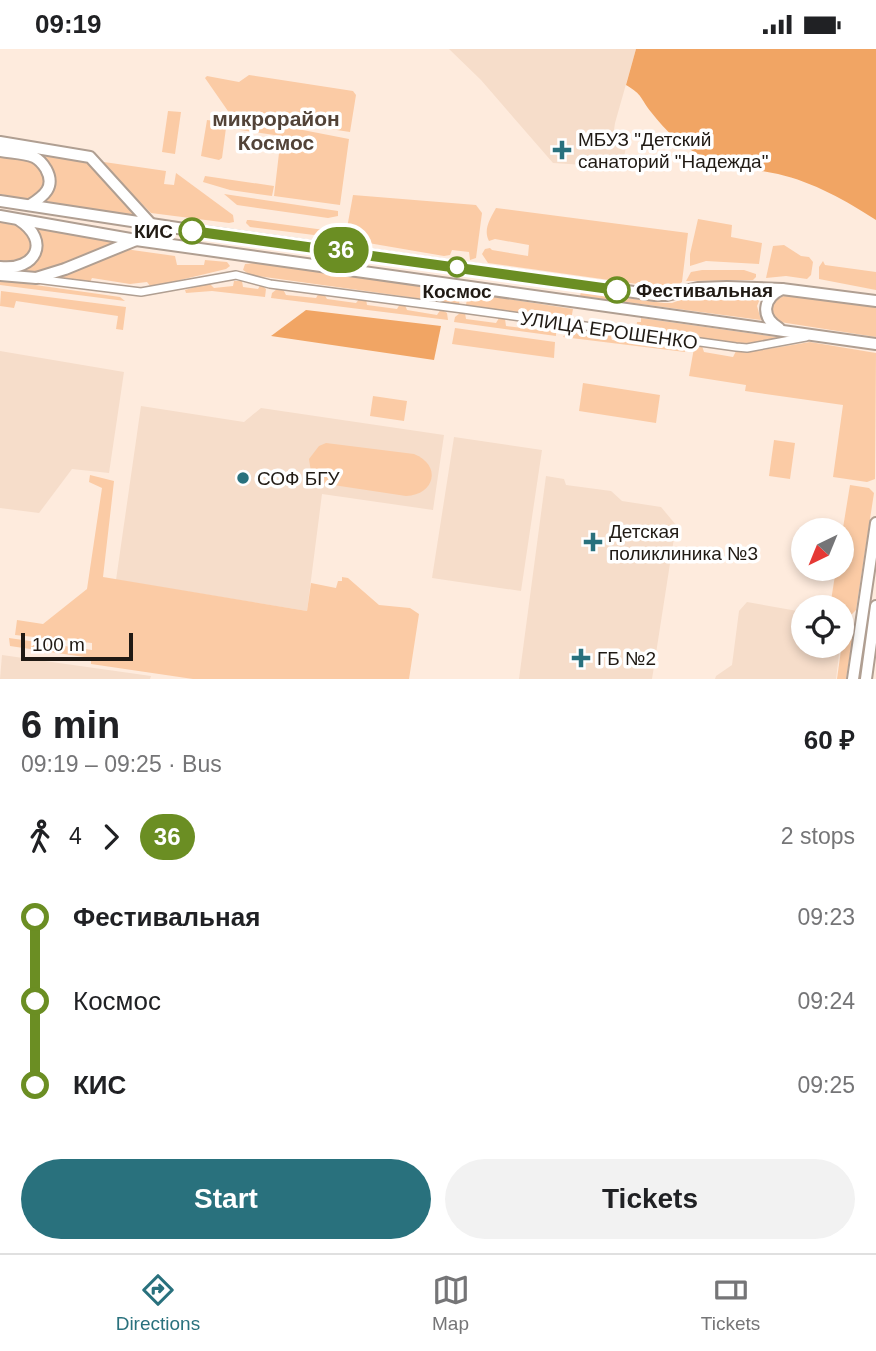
<!DOCTYPE html>
<html lang="en">
<head>
<meta charset="utf-8">
<style>
  body { margin:0; font-family:Arial,sans-serif; background:#f2f2f2; color:#202124; height:100vh; display:flex; flex-direction:column; font-size:26px; white-space:nowrap }
  * { box-sizing:border-box; margin:0 }
  p { font-size:23px; color:#757577 }
  .icon { flex:none; width:38px; height:38px; fill:none; stroke:currentColor; stroke-width:2; stroke-linecap:round; stroke-linejoin:round }
  .map { position:relative; height:630px; overflow:hidden }
  .details { display:flex; flex-direction:column; background:#fff; flex:1 }
  .details>* { flex:none }
  .badge { padding:0 14px; border-radius:23px; font-size:24px; line-height:46px }
  .needle { width:46px; rotate:223deg }
  .buttons { position:absolute; left:791px; top:469px; display:grid; gap:14px }
  .buttons a { display:grid; place-items:center; width:63px; height:63px; border-radius:50%; background:#fff; box-shadow:0 4px 10px #0003; font-size:35px }
  .scale { position:absolute; left:21px; bottom:18px; width:112px; box-sizing:border-box; padding-left:7px; border:4px solid #201a14; border-top:0; font-size:19px; line-height:24px; white-space:nowrap; color:#201a14; -webkit-text-stroke:5px #fff; paint-order:stroke }
  .map>.badge { position:absolute; translate:-50% -50%; box-shadow:0 0 0 4px #fff }
  .legs { display:flex; align-items:center; gap:10px; height:77px; padding:0 21px; font-size:23px }
  .legs p { margin-inline-start:auto }
  .headline { display:flex; align-items:center; justify-content:space-between; height:119px; padding:0 21px }
  h1 { font-size:38px; font-weight:700; line-height:52px }
  .action { display:flex; gap:14px; margin-top:auto; padding:14px 21px }
  .action a { flex:1; height:80px; border-radius:42px; background:#29717d; color:#fff; font-size:28px; font-weight:700; line-height:80px; text-align:center }
  .action a+a { background:#f2f2f2; color:#202124 }
  ul { padding:0 21px; list-style:none }
  li { display:flex; align-items:center; gap:24px; height:84px; font-size:26px }
  li i { display:grid; place-items:center; width:10px; height:100%; margin:0 9px; background:currentColor }
  li i::after { content:''; width:18px; height:18px; margin:-9px; border:5px solid; border-radius:50%; background:#fff }
  li p { margin-inline-start:auto }
  li:first-child i { background:linear-gradient(#0000 50%,currentColor 0) }
  li:last-child i { background:linear-gradient(currentColor 50%,#0000 0) }
  .status { display:flex; justify-content:space-between; align-items:center; height:49px; padding:0 35px; background:#fff; direction:ltr }
  .status svg { height:19px; fill:currentColor }
  .tab-bar { display:flex; justify-content:space-around; align-items:center; height:98px; border-top:2px solid #e0e0e0; background:#fff; font-size:19px; color:#757577 }
  .tab-bar a { display:grid; justify-items:center; gap:4px }
  .tab-bar .active { color:#29717d }
  .map>svg:first-child { display:block }
  .built { fill:#f6ddca }
  .green { fill:#fbcba5 }
  .forest { fill:#f1a564 }
  .lines { fill:none; stroke-linecap:round; stroke-linejoin:round }
  .minor-casing { stroke:#b09f92; stroke-width:10 }
  .secondary-casing { stroke:#b09f92; stroke-width:14 }
  .minor { stroke:#fff; stroke-width:7 }
  .secondary { stroke:#fff; stroke-width:10 }
  .line-1-casing { stroke:#fff; stroke-width:16 }
  .line-1 { stroke:#6b8e23; stroke-width:10 }
  .poi-dot { fill:#29717d; stroke:#fff; stroke-width:2.5 }
  .stop-1-dot { fill:#fff; stroke:#6b8e23; stroke-width:3.5 }
  .labels { text-anchor:middle; stroke-width:7; stroke-linejoin:round; paint-order:stroke }
  .poi-label { font-size:19px; fill:#201a14; stroke:#fff; text-anchor:start }
  .stop-label { font-size:19px; font-weight:bold; fill:#201a14; stroke:#fff; text-anchor:end }
  .street-label { font-size:19px; fill:#201a14; stroke:#fff }
  .neighbourhood-label { font-size:21px; font-weight:bold; fill:#524338; stroke:#fff }
</style>
</head>
<body>
<div class="status"><b>09:19</b><svg viewBox="0 0 49 12"><path d="M0 12V9h3v3zM5 12V6h3v6zM10 12V3h3v9zM15 12V0h3v12zM26 1h20v11H26zM47 4h2v5h-2z"/></svg></div>
<div class="map">
<svg width="876" height="630" viewBox="0 0 876 630">
  <rect width="100%" height="100%" fill="#feebdd"/>
  <g class="built">
    <polygon points="449,0 636,0 615,74 612,95 626,98 623,113 615,118 553,114 481,31"/>
    <polygon points="0,302 124,323 109,424 72,420 39,464 0,459"/>
    <polygon points="141,357 244,373 261,359 444,386 433,461 322,445 307,562 116,531"/>
    <polygon points="454,388 542,401 521,542 432,529"/>
    <polygon points="546,427 564,430 566,436 611,442 622,452 661,458 676,476 652,630 519,630"/>
    <polygon points="747,553 803,563 803,597 840,597 836,630 715,630 716,627 732,616 739,562"/>
    <polygon points="2,606 151,627 150,630 0,630"/>
  </g>
  <g class="green">
    <polygon points="249,26 353,42 356,46 350,83 230,65 205,29 207,27 239,33"/>
    <polygon points="168,62 181,63 175,105 162,103"/>
    <polygon points="231,67 349,90 340,156 274,147 281,87 226,79 222,109 219,111 201,107 207,71 229,74"/>
    <path d="M0,105C23,108 39,108 47,133L37,147L26,150L0,145Z"/>
    <polygon points="43,105 85,111 136,165 132,166 43,152 51,122"/>
    <polygon points="104,113 166,122 164,135 174,136 176,124 233,166 234,173 229,174 151,164 104,117"/>
    <polygon points="205,127 274,137 272,147 230,141 203,133"/>
    <polygon points="224,145 338,162 338,167 328,169 237,156"/>
    <polygon points="353,146 476,156 482,164 476,209 470,211 469,203 452,201 450,206 444,207 345,190"/>
    <path d="M496,159L688,184L682,233L673,240L488,214L482,205L485,200L490,199L492,201L528,207L529,196L495,190L489,192C483,181 490,170 496,159Z"/>
    <polygon points="698,170 732,176 731,188 762,194 759,215 706,212 690,217 690,205"/>
    <polygon points="247,171 250,171 332,182 330,188 250,178 246,174"/>
    <polygon points="0,173 25,179 33,196 26,212 0,215"/>
    <path d="M33,178L112,192V196C85,207 48,231 18,222C40,215 48,197 33,178Z"/>
    <polygon points="784,196 801,207 809,208 813,213 811,226 807,230 786,227 766,229 773,197"/>
    <polygon points="125,200 175,207 177,216 204,216 205,211 227,213 230,217 226,220 151,238 147,233 130,235 92,229 89,235 56,230"/>
    <polygon points="823,212 825,216 876,223 876,241 819,230 819,218"/>
    <polygon points="254,214 461,243 459,255 250,226 243,221 245,215"/>
    <polygon points="702,221 744,221 756,225 756,228 753,231 686,232 691,223"/>
    <polygon points="0,231 120,248 125,252 0,236"/>
    <polygon points="234,232 242,232 243,238 258,240 261,235 266,240 265,248 212,242 186,244 185,241 209,234 214,239 233,237"/>
    <polygon points="277,240 283,240 286,246 316,249 319,244 324,245 327,250 356,254 360,249 366,250 367,256 397,260 400,255 405,256 407,261 437,266 441,260 447,264 448,271 271,249 272,244"/>
    <polygon points="1,242 126,258 123,281 116,280 118,267 16,252 14,259 0,257"/>
    <polygon points="581,243 664,254 672,254 699,244 762,245 757,257 761,271 580,247"/>
    <polygon points="468,244 573,260 571,271 466,256"/>
    <polygon points="787,246 876,258 876,288 780,273 772,263 772,256 779,249"/>
    <polygon points="460,264 465,264 466,270 496,274 499,269 505,270 506,277 548,282 552,276 556,279 556,287 454,273 455,268"/>
    <polygon points="641,269 784,289 742,295 636,280 637,273 641,273"/>
    <polygon points="455,279 555,293 554,309 452,295"/>
    <polygon points="570,279 575,280 577,285 601,289 604,284 610,285 612,291 623,292 627,287 636,289 638,294 676,299 680,294 684,295 685,303 563,288"/>
    <polygon points="810,293 876,304 875,430 867,433 833,428 843,356 745,342 746,336 689,327 694,299 702,297 704,303 733,308 736,302 756,302"/>
    <polygon points="583,334 660,346 656,374 579,362"/>
    <polygon points="373,347 407,352 404,372 370,367"/>
    <polygon points="774,391 795,394 790,430 769,427"/>
    <path d="M326,394L414,405C442,416 435,446 406,447L320,434L311,423L309,410L319,397Z"/>
    <polygon points="90,426 114,432 103,528 307,562 311,534 336,539 338,532 342,532 342,528 348,529 379,556 410,559 419,565 409,630 193,630 91,615 91,609 10,597 9,589 92,601 92,594 15,586 17,571 43,575 87,540 102,439 89,433"/>
    <polygon points="850,436 869,439 874,444 856,561 851,566 842,564 842,558 830,558 836,520 842,520 842,485"/>
    <polygon points="845,572 850,574 854,580 846,630 837,630"/>
  </g>
  <g class="forest">
    <path d="M636,0H876V171C847,152 813,133 778,125C754,120 727,118 704,108C682,98 666,82 651,63C640,49 643,46 626,36Z"/>
    <polygon points="306,261 441,277 434,311 271,287"/>
  </g>
  <g class="lines">
    <g class="minor-casing">
      <polyline id="minor" points="36,230 141,243 236,226 270,235 463,260 736,298 747,299 806,288"/>
    </g>
    <g class="secondary-casing">
      <g id="secondary">
        <polyline points="0,93 90,108 150,174"/>
        <path d="M0,102C11,104 24,104 34,108C40,111 43,115 46,120C56,138 44,147 30,156"/>
        <polyline points="0,152 184,180 655,246 667,246 698,239 727,238 782,240 876,252"/>
        <polyline points="0,167 136,191 876,295"/>
        <path d="M0,218C36,222 51,192 19,171"/>
        <polyline points="0,226 36,229 65,220 136,191"/>
        <path d="M779,279C760,268 763,249 782,240"/>
        <polyline points="853,630 876,474"/>
        <polyline points="866,630 876,557"/>
      </g>
    </g>
    <use href="#minor" class="minor"/>
    <use href="#secondary" class="secondary"/>
  </g>
  <g class="lines">
    <g class="line-1-casing">
      <polyline id="line-1" points="192,182 617,241"/>
    </g>
    <use href="#line-1" class="line-1"/>
  </g>
  <g class="poi-dot">
    <path d="M558.5 90.5h7v7h7v7h-7v7h-7v-7h-7v-7h7z"/>
    <circle cx="243" cy="429" r="7"/>
    <path d="M589.5 482.5h7v7h7v7h-7v7h-7v-7h-7v-7h7z"/>
    <path d="M577.5 598.5h7v7h7v7h-7v7h-7v-7h-7v-7h7z"/>
  </g>
  <g class="stop-1-dot">
    <circle cx="192" cy="182" r="12"/>
    <circle cx="457" cy="218" r="9"/>
    <circle cx="617" cy="241" r="12"/>
  </g>
  <g class="labels">
    <g class="poi-label">
      <text x="578" y="97">МБУЗ "Детский<tspan x="578" dy="22">санаторий "Надежда"</tspan></text>
      <text x="257" y="436">СОФ БГУ</text>
      <text x="609" y="489">Детская<tspan x="609" dy="22">поликлиника №3</tspan></text>
      <text x="597" y="616">ГБ №2</text>
    </g>
    <g class="stop-label">
      <text x="173" y="189">КИС</text>
      <text x="636" y="248" text-anchor="start">Фестивальная</text>
      <text x="457" y="249" text-anchor="middle">Космос</text>
    </g>
    <g class="street-label">
      <text transform="translate(609 281) rotate(8)" y="7">УЛИЦА ЕРОШЕНКО</text>
    </g>
    <g class="neighbourhood-label">
      <text x="276" y="77">микрорайон<tspan x="276" dy="24">Космос</tspan></text>
    </g>
  </g>
</svg>
<div class="buttons">
<a><svg class="needle" viewBox="-14 -14 28 28"><path d="M0-13l5 13h-10z" fill="#e53935"/><path d="M0 13l5-13h-10z" fill="#757577"/></svg></a>
<a><svg class="icon" aria-label="locate" viewBox="0 0 24 24"><circle cx="12" cy="12" r="6"/><path d="M12 2v4M12 18v4M2 12h4M18 12h4"/></svg></a>
</div>
<div class="scale">100 m</div>
<b class="badge" style="left:341px;top:201px;background:#6b8e23;color:#fff">36</b>
</div>
<section class="details">
<div class="headline"><div><h1>6 min</h1><p>09:19 – 09:25 · Bus</p></div><b>60 ₽</b></div>
<div class="legs"><svg class="icon" aria-label="walk" viewBox="0 0 24 24"><circle cx="13" cy="4" r="2"/><path d="M13 8l-2 6 4 7M11 14l-3 7M7 12l3-4h3l4 4"/></svg>4<svg class="icon" aria-label="forward" viewBox="0 0 24 24"><path d="M9 5l7 7-7 7"/></svg><b class="badge" style="background:#6b8e23;color:#fff">36</b><p>2 stops</p></div>
<ul>
<li><i style="color:#6b8e23"></i><b>Фестивальная</b><p>09:23</p></li>
<li><i style="color:#6b8e23"></i><span>Космос</span><p>09:24</p></li>
<li><i style="color:#6b8e23"></i><b>КИС</b><p>09:25</p></li>
</ul>
<div class="action"><a>Start</a><a>Tickets</a></div>
</section>
<nav class="tab-bar">
<a class="active"><svg class="icon" aria-label="directions" viewBox="0 0 24 24"><path d="M12 3l9 9-9 9-9-9zM9 14v-3h6M13 9l2 2-2 2"/></svg>Directions</a>
<a><svg class="icon" aria-label="map" viewBox="0 0 24 24"><path d="M3 6l6-2 6 2 6-2v14l-6 2-6-2-6 2zM9 4v14M15 6v14"/></svg>Map</a>
<a><svg class="icon" aria-label="tickets" viewBox="0 0 24 24"><path d="M3 7h18v10H3zM15 7v10"/></svg>Tickets</a>
</nav>
</body>
</html>
